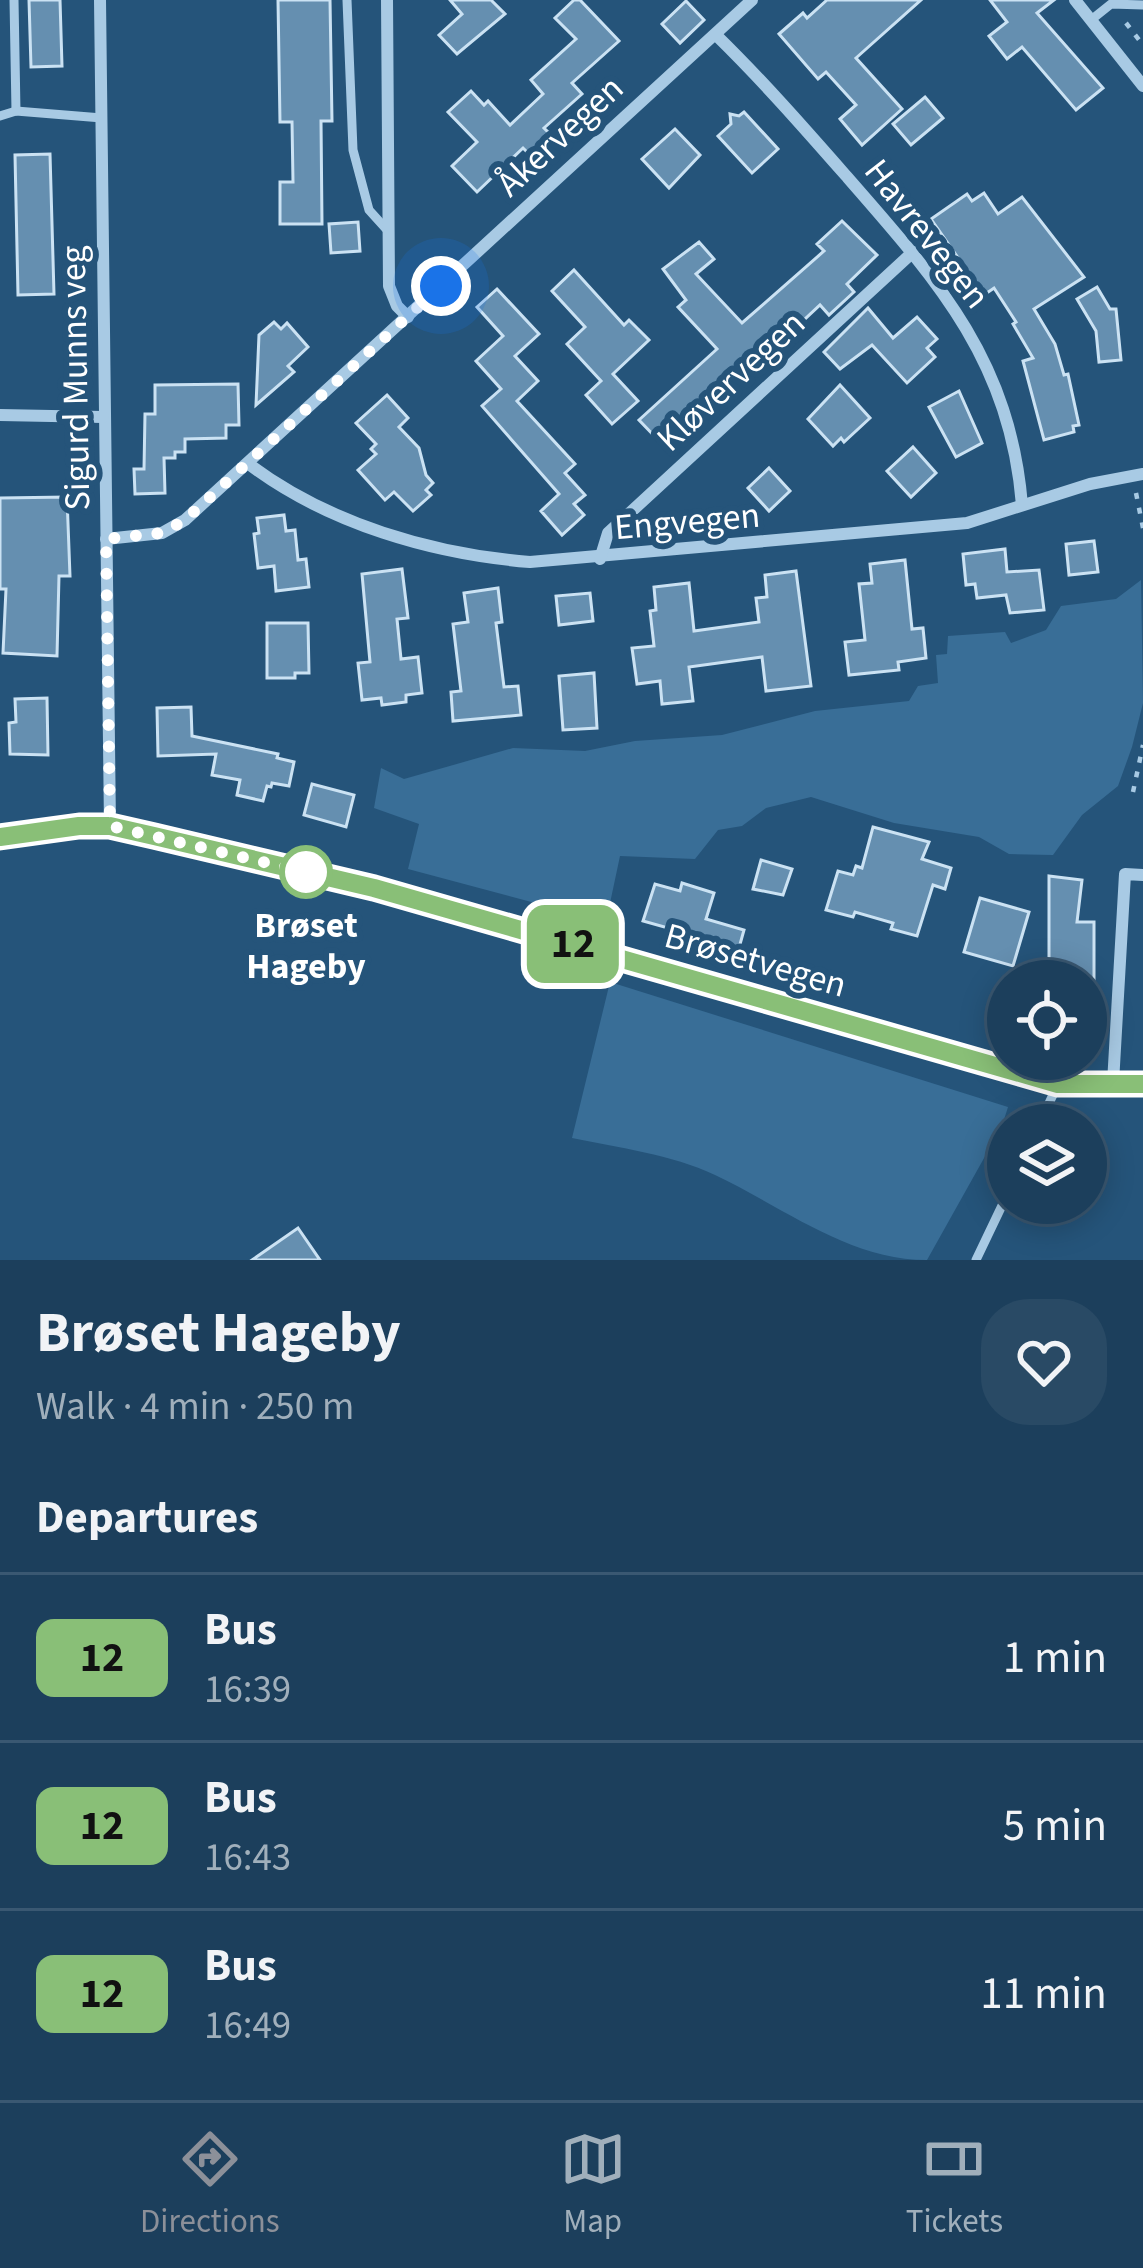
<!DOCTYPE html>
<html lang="en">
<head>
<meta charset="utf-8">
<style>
  body { margin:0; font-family:"Source Sans 3",sans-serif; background:#294a65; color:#f1f3f6; height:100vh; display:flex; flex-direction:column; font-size:45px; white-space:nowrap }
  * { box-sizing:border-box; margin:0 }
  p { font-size:39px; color:#a0afbb }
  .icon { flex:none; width:66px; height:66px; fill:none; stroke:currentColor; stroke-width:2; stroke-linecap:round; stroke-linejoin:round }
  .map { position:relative; height:1260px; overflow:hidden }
  .sheet { display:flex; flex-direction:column; background:#1c3f5c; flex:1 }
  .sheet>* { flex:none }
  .badge { padding:0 24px; border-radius:18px; font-size:42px; line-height:78px }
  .fabs { position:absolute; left:987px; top:960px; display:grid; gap:24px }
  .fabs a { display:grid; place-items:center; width:120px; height:120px; border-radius:50%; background:#1c3f5c; box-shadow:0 6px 30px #0003,0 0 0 3px #3a5872; font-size:60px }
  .you { position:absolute; width:60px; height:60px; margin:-30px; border:9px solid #fff; border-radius:50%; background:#1a73e8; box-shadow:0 0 0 18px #1a73e833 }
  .map>.badge { position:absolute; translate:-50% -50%; box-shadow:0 0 0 6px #fff }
  h2 { padding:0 36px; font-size:45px; line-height:108px }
  .round { display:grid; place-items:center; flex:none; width:126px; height:126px; border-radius:48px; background:#294a65 }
  .summary { display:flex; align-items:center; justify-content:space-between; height:204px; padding:0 36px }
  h1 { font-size:57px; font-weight:700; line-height:90px }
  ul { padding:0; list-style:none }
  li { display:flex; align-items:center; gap:36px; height:168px; padding:0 36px; border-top:3px solid #3a5872 }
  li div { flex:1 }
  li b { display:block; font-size:45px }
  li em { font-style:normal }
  li .badge { min-width:132px; font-weight:700; text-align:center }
  .tabs { display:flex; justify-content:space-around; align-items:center; height:168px; border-top:3px solid #3a5872; background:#1c3f5c; font-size:33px; color:#a0afbb }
  .tabs a { display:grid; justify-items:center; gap:6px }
  .tabs .selected { color:#8c9099 }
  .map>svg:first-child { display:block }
  .green { fill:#396e97 }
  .building { fill:#658fb0; stroke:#cbe2f3; stroke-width:3 }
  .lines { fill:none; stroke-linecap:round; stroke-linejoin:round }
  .path { stroke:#a8cae4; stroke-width:4.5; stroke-dasharray:6 9; stroke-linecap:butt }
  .lane { stroke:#a8cae4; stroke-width:9 }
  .street { stroke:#a8cae4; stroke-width:12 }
  .secondary { stroke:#d1e4f4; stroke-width:24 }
  .line-casing { stroke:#fff; stroke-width:27 }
  .line { stroke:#89bf77; stroke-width:18 }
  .walk { stroke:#fff; stroke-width:12; stroke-dasharray:0 21.6 }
  .stop-dot { fill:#fff; stroke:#89bf77; stroke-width:6 }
  .labels { text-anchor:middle; stroke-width:12; stroke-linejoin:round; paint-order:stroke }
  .street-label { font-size:36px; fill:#fff; stroke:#25547a }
  .stop-label { font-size:36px; font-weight:bold; fill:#fff; stroke:#25547a }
</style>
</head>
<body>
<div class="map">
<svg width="1143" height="1260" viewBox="0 0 1143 1260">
  <rect width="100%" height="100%" fill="#25547a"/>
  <g class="green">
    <polygon points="1141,580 1143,703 1132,747 1118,786 1082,815 1053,855 1009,854 979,837 894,823 811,797 766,808 742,826 718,830 695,859 620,856 606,922 408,869 419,824 374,808 381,768 404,779 513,748 585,751 635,741 722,735 815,711 909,701 918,686 938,683 936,655 947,654 948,636 1005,632 1011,643 1046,630 1061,606 1116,599"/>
    <path d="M610,982L1008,1107L1002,1126L927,1260C849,1260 783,1207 715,1175C671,1154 619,1148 572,1138Z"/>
  </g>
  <g class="building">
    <polygon points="29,0 60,0 62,66 31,67"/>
    <polygon points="278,0 330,0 332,121 321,121 322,224 280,224 280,182 293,182 292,122 280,122"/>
    <polygon points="450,0 491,0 505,14 457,54 439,35 462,14"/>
    <polygon points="574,0 580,0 619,41 572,83 582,94 544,128 555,139 534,159 523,148 477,192 452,166 477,142 448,112 471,91 484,105 488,101 510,125 543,94 531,80 576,39 555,18"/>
    <polygon points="827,0 921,0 856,58 902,109 862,145 840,119 856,105 826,72 818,79 779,34 803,13 807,18"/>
    <polygon points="990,0 1054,0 1037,13 1103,88 1076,110 1022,47 1007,59 989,36 1007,22"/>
    <polygon points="686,1 704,20 680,43 662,24"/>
    <polygon points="925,97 943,118 911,145 893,124"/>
    <polygon points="744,112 778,149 752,173 718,136 731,124 730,114 739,116"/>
    <polygon points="675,129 700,155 669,188 642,159"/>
    <polygon points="50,154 54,294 18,295 15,155"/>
    <polygon points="984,193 998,214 1022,197 1084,277 1034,309 1055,344 1064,375 1068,374 1079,425 1073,426 1074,432 1044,440 1023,361 1033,358 1013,324 1016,322 994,288 984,295 931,219 967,194 972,201"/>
    <polygon points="842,221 877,255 847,284 854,292 829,315 820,305 788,335 792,340 770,360 763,352 661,443 639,420 717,349 678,307 686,300 663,269 699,242 714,259 696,274 742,323 824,251 817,244"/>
    <polygon points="358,222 360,251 331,253 329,224"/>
    <polygon points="574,270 624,325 629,320 649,340 613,374 638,401 612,424 586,395 601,381 567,344 585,327 552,291"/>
    <polygon points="1097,287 1110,309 1116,309 1121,360 1099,362 1096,331 1077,299"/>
    <polygon points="497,289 539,334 515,356 538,381 517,401 575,464 565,473 585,495 574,504 584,515 562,535 541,511 559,494 482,406 501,389 476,361 503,336 477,307"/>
    <polygon points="868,308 893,338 917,317 937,339 927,348 935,357 907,383 872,345 840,369 824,352"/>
    <polygon points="274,322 281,329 287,323 308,347 288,366 294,372 256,405 259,335"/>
    <polygon points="238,384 239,425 226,425 226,438 185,439 185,452 175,452 175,458 164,458 165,493 135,494 134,469 144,469 145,414 155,414 155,385"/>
    <polygon points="840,385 870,418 844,442 841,438 833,446 808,419"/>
    <polygon points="959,391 982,443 956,457 929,407"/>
    <polygon points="387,395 408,418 399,427 419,448 426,475 433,483 426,490 431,495 413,511 394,492 385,500 358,470 376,454 371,449 376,444 356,423"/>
    <polygon points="913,447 936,473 911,497 887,471"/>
    <polygon points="769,468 790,491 769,511 748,488"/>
    <polygon points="67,497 70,576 59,576 57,656 3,653 6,589 0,589 0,498"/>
    <polygon points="284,515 286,531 295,530 298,560 306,559 309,587 276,591 274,566 258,568 254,534 259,533 257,518"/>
    <polygon points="1094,541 1098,572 1069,575 1066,544"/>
    <polygon points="1005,549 1007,572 1039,570 1044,610 1010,613 1006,595 977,598 975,584 966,585 963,554"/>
    <polygon points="905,560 912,629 923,628 926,658 898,662 899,670 849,675 845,642 865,640 859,584 872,583 870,564"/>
    <polygon points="402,569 408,618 397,619 401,659 418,657 422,693 406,695 406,702 382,705 381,698 362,700 358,663 370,662 362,574"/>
    <polygon points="796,571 811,686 766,691 762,657 689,667 693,701 662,704 660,681 637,684 632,648 654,646 650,611 656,610 654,587 689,583 694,631 759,622 756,598 767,597 765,575"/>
    <polygon points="498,588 502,622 496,623 504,687 518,686 521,715 453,721 451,692 461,691 453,624 468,622 464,593"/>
    <polygon points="590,593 593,621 559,625 556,596"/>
    <polygon points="267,623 308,623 309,673 295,673 295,678 267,678"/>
    <polygon points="594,673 597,728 563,730 559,676"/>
    <polygon points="47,698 48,755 10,754 9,723 16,722 15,699"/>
    <polygon points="191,707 192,736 278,754 277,758 294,762 289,786 272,783 271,787 267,786 263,801 237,795 240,780 212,775 216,754 158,756 157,708"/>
    <polygon points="312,784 354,795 346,827 304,815"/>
    <polygon points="873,827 929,842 922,859 951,868 945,889 933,885 917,936 891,929 893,923 855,912 853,917 826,910 838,871 853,875 856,866 862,868"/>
    <polygon points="761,860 792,869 783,895 753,889"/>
    <polygon points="1049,876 1082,880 1077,922 1094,922 1094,980 1049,979"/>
    <polygon points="682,883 714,893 706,919 744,930 739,948 643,921 655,884 680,891"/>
    <polygon points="980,898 1029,912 1013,966 964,952"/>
    <polygon points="298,1228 320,1260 252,1260"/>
  </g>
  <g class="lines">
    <g class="path">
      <polyline points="1126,23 1143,45"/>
      <polyline points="1136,493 1143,528"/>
      <polyline points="1133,792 1143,745"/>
    </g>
    <g class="lane">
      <polyline points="14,0 16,111"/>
      <polyline points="347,0 353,150 369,210 388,231"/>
      <polyline points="1091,20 1111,4 1143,5"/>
      <polyline points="0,116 16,111 102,118"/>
      <polyline points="1039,1125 1057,1086"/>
      <polyline points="976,1260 1008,1193"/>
    </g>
    <g class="street">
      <polyline points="100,0 110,826"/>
      <polyline points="387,0 389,286 397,306 408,317"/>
      <polyline points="1075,0 1143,86"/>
      <path d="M716,35C763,81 805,129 848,178C939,282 1010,361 1022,505"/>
      <polyline points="0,415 103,417"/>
      <path d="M250,465C329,524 432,554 530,562L967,523L1090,484L1143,474"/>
      <polyline points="106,539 162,533 185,520 752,0"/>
      <polyline points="600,559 608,533 913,252"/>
      <polyline points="1113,1083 1125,874 1143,875"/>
    </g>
    <polyline class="secondary" points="0,837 79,826 110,826 155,836 374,888 1058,1084 1143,1084"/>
  </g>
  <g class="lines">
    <g class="line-casing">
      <polyline id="line" points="0,837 79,826 110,826 154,836 374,888 1058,1084 1143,1084"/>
    </g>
    <use href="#line" class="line"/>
    <polyline class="walk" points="306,872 110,826 106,539 162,533 185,520 441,286"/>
  </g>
  <circle class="stop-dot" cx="306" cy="872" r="24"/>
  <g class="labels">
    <g class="street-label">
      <text transform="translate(559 135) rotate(-43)" y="13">Åkervegen</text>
      <text transform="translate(928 233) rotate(52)" y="13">Havrevegen</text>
      <text transform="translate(74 378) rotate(-91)" y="13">Sigurd Munns veg</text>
      <text transform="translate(730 380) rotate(-43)" y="13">Kløvervegen</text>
      <text transform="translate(687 520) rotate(-5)" y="13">Engvegen</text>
      <text transform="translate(756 959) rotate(16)" y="13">Brøsetvegen</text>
    </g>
    <g class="stop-label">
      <text x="306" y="937">Brøset<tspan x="306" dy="41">Hageby</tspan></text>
    </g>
  </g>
</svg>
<div class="fabs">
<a><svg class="icon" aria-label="locate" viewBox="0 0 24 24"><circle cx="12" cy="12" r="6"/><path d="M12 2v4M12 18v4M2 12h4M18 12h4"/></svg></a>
<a><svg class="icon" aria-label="layers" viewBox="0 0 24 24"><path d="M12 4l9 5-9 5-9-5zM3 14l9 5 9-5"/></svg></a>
</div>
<div class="you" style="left:441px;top:286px"></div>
<b class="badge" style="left:573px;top:944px;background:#89bf77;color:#111">12</b>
</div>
<section class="sheet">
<div class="summary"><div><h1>Brøset Hageby</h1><p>Walk · 4 min · 250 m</p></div><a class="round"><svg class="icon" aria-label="heart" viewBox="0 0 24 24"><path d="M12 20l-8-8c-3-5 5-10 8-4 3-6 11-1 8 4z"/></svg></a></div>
<h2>Departures</h2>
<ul>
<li><span class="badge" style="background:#89bf77;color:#111">12</span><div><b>Bus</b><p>16:39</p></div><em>1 min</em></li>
<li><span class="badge" style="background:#89bf77;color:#111">12</span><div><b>Bus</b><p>16:43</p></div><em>5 min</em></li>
<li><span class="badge" style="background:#89bf77;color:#111">12</span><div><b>Bus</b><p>16:49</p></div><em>11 min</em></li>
</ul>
</section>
<nav class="tabs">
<a class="selected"><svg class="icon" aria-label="directions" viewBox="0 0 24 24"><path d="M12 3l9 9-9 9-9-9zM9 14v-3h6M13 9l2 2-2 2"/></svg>Directions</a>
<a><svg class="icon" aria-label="map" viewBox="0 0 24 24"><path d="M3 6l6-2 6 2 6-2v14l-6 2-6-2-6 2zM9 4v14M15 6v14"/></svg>Map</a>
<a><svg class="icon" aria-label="tickets" viewBox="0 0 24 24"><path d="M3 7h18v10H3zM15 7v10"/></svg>Tickets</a>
</nav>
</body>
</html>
